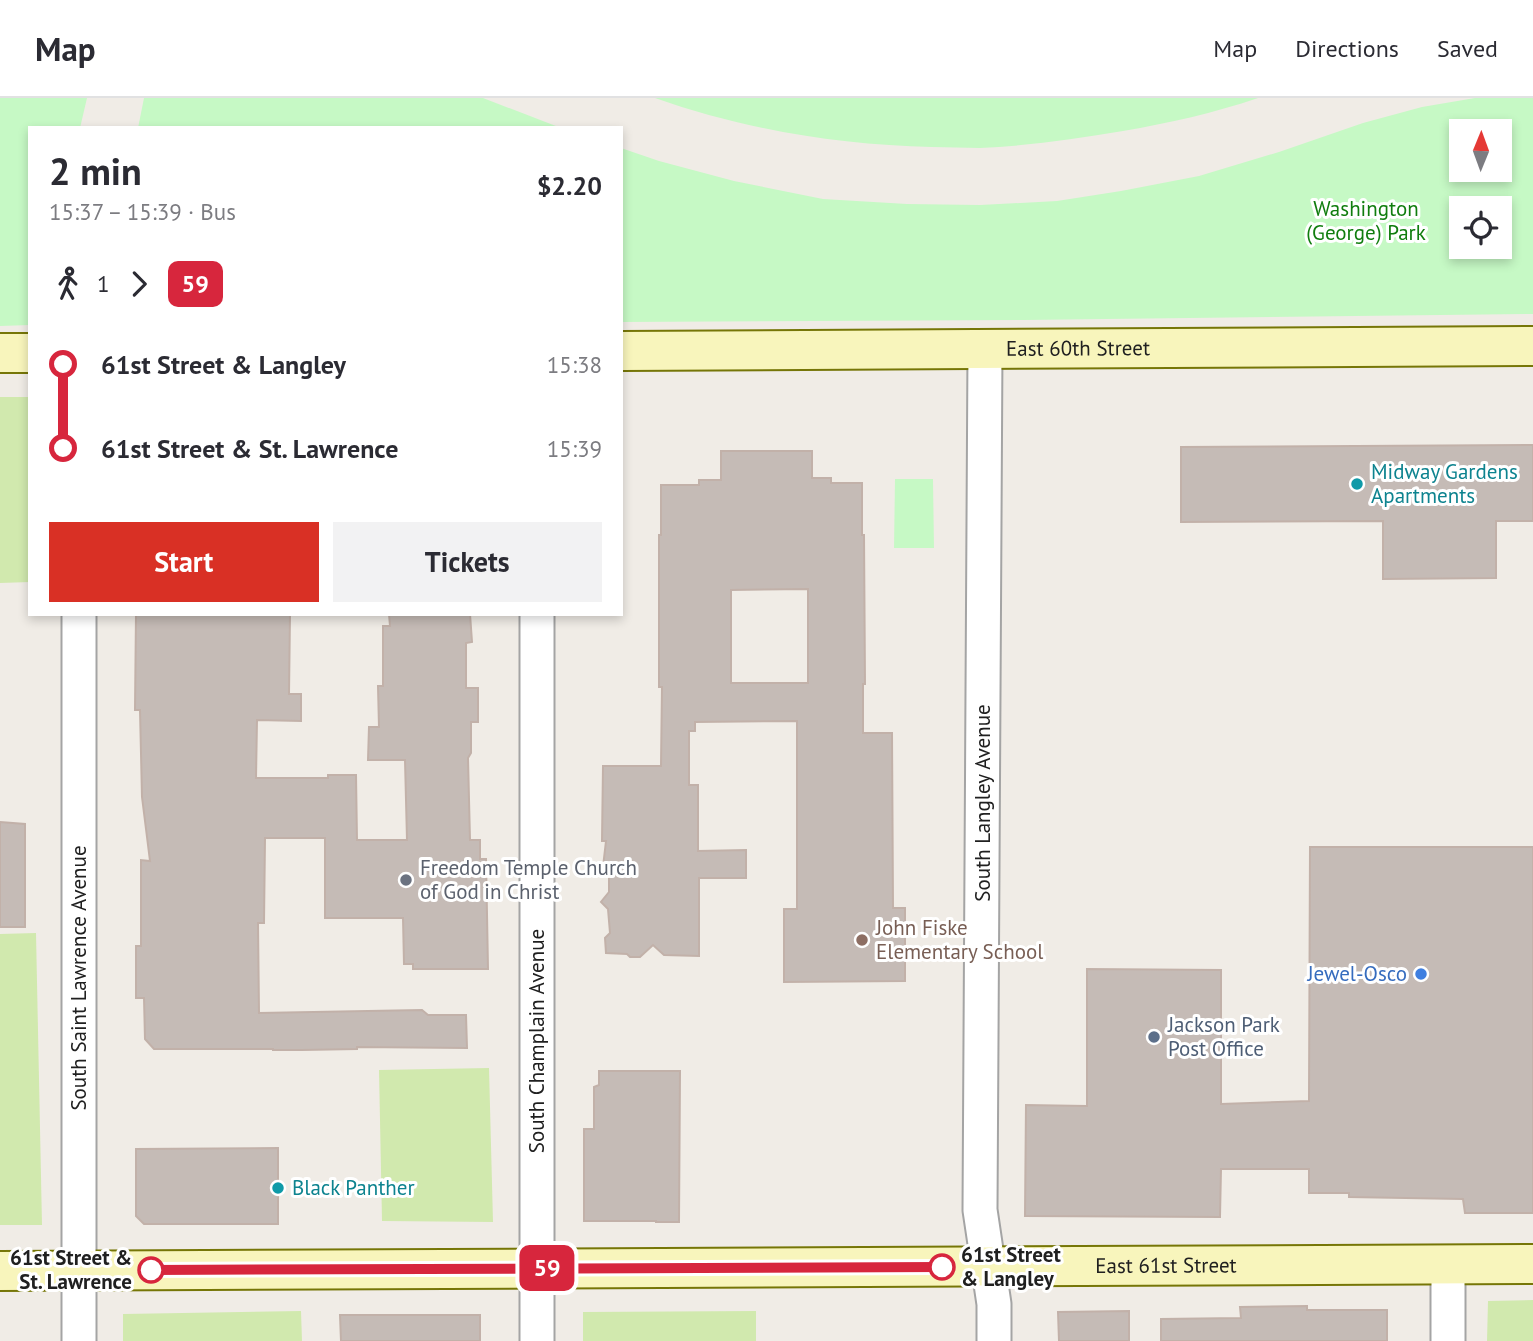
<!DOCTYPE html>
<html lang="en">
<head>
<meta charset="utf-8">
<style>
  body { margin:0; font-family:"PT Sans",sans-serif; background:#f2f2f3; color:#2b2b33; height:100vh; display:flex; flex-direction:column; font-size:26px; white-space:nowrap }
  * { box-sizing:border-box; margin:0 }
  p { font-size:23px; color:#7c7c81 }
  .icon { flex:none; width:38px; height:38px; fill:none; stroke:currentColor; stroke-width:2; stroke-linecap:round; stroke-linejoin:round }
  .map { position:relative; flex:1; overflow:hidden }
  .details { position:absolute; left:28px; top:28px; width:595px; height:490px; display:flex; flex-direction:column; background:#fff; border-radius:0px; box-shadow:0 4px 10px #0003 }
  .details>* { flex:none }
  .badge { padding:0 14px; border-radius:10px; font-size:24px; line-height:46px }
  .needle { width:46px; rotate:1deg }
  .buttons { position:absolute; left:1449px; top:21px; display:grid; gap:14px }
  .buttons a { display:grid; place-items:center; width:63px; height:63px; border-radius:0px; background:#fff; box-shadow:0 4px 10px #0003; font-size:35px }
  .map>.badge { position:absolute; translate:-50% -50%; box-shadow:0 0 0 4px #fff }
  .legs { display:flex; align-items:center; gap:10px; height:77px; padding:0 21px; font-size:23px }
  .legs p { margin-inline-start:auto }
  .summary { display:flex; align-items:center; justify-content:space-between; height:119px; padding:0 21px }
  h1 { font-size:38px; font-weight:600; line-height:52px }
  .action { display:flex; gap:14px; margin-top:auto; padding:14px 21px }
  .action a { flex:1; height:80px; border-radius:0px; background:#d93025; color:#fff; font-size:28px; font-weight:600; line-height:80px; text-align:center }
  .action a+a { background:#f2f2f3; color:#2b2b33 }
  ul { padding:0 21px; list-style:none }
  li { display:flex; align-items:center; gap:24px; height:84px; font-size:26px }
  li i { display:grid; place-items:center; width:10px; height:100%; margin:0 9px; background:currentColor }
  li i::after { content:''; width:18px; height:18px; margin:-9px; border:5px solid; border-radius:50%; background:#fff }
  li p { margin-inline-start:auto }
  li:first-child i { background:linear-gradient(#0000 50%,currentColor 0) }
  li:last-child i { background:linear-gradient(currentColor 50%,#0000 0) }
  header { display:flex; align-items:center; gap:42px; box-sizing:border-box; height:98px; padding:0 35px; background:#fff; border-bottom:2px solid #e1e1e2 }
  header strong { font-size:33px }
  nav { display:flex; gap:38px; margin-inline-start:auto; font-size:24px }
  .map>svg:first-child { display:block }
  .grass { fill:#d1e9ae }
  .park { fill:#c6f9c5; fill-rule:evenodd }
  .building { fill:#c5bbb6; stroke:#c2b1a9; stroke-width:2; fill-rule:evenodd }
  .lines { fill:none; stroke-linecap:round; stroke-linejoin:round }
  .street-casing { stroke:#a4a4a4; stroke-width:37 }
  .secondary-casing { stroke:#767607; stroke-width:42 }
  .street { stroke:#fff; stroke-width:33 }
  .secondary { stroke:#f8f5bc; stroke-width:38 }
  .line-1-casing { stroke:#fff; stroke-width:16 }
  .line-1 { stroke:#d7263d; stroke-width:10 }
  .culture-dot { fill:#0f9aa8; stroke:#fff; stroke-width:2.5 }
  .worship-dot { fill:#6b7280; stroke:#fff; stroke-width:2.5 }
  .education-dot { fill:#8d6e63; stroke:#fff; stroke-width:2.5 }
  .shop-dot { fill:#3f7fe0; stroke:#fff; stroke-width:2.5 }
  .service-dot { fill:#5c6f8a; stroke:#fff; stroke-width:2.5 }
  .stop-1-dot { fill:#fff; stroke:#d7263d; stroke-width:3.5 }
  .labels { text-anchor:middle; stroke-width:6; stroke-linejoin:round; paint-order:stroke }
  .park-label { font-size:21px; fill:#107d0e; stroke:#fff }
  .street-label { font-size:21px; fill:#202020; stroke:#fff }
  .culture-label { font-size:21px; fill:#0d838f; stroke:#fff; text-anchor:start }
  .worship-label { font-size:21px; fill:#5b616d; stroke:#fff; text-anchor:start }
  .education-label { font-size:21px; fill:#785e54; stroke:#fff; text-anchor:start }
  .shop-label { font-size:21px; fill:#366cbe; stroke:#fff; text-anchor:end }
  .service-label { font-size:21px; fill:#4e5e75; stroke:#fff; text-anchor:start }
  .stop-label { font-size:21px; font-weight:bold; fill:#202020; stroke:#fff; text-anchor:start }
</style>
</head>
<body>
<header>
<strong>Map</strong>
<nav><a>Map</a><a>Directions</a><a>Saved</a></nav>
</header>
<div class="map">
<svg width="1533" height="1243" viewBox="0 0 1533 1243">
  <rect width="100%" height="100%" fill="#f0ece6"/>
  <g class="grass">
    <polygon points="0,299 30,299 30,484 0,485"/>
    <polygon points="36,835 42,1127 0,1127 0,836"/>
    <polygon points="489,970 493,1124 382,1123 379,972"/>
    <polygon points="1533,1202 1533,1243 1487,1243 1488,1203"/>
    <polygon points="301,1213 302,1243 123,1243 123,1216"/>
    <polygon points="756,1213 756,1243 583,1243 583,1214"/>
  </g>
  <g class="park">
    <polygon points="0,0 87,0 80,30 30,30 30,227 0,228"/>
    <polygon points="144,0 483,0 561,30 138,30"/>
    <path d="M655,0H1258C1214,15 1169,25 1123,33C1076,41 1028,48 980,50C964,50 948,49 932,49C838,47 743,31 655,0Z"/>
    <path d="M1475,0H1533V216L1024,222L621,224V50L659,63L734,83L823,101L907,106L980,107L1057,103L1121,93L1199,78L1279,54L1363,25L1422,9ZM1500,33V72H1461V33ZM1500,110V149H1461V110Z"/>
    <polygon points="895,381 933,381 934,450 894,450"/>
  </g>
  <g class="building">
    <polygon points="1533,347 1533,423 1496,423 1496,480 1383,481 1383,423 1181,424 1181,349"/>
    <path d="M721,353H812V380H831V385H862V437H864L865,586H863V635H892L893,810H905V883L784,884V811H797V623L695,624V633H689V687H698V753L746,752V780H699V858L664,857L653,847L640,859H630L627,856L606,855L605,840L610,835L608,811L601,804L609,794V775L603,769L606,743H602L603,668H661L662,589H659V437H661V387H699V382H721ZM808,491V585H731V492Z"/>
    <polygon points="136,516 290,516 289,596 301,596 301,623 257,622 256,680 328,680 328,677 356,677 357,742 407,742 405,662 368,662 369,629 379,629 378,588 383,588 383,528 390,528 389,516 470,516 472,544 466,545 466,590 478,590 478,624 471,624 471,655 468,660 470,742 480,742 480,761 486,761 488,871 413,871 413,866 404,866 403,820 325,820 325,740 265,740 264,825 258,825 259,915 422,912 428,917 466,917 467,950 357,949 357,951 302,952 273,952 273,951 154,951 145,941 144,900 136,900 136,848 141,848 141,762 150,763 142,699 140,612 135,612"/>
    <polygon points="0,724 25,726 25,829 0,829"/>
    <polygon points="1310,749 1533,749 1533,1115 1465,1115 1463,1101 1349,1099 1349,1095 1309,1095 1309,1071 1221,1071 1220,1119 1025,1118 1026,1007 1087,1008 1087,871 1221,872 1221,1006 1309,1003"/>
    <polygon points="599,973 680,973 679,1124 656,1124 656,1123 584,1123 584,1031 594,1031 594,989 599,987"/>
    <polygon points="278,1050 278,1126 144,1126 136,1118 136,1051"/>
    <polygon points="1307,1208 1307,1212 1387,1212 1387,1243 1161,1243 1161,1221 1241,1220 1240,1209"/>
    <polygon points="1129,1213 1129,1243 1059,1243 1058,1214"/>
    <polygon points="340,1217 480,1217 480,1243 341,1243"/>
  </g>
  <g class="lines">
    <g class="street-casing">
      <g id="street">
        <polyline points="985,251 980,1112 994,1206 994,1243"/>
        <polyline points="537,516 537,1243"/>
        <polyline points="79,1243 79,516"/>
        <polyline points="1448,1243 1448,1166"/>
      </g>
    </g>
    <g class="secondary-casing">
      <g id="secondary">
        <path id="s1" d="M621,253L1533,248"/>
        <polyline points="0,255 30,255"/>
        <path id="s2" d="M0,1173L1533,1166"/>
      </g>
    </g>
    <use href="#street" class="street"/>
    <use href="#secondary" class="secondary"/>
  </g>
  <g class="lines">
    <g class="line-1-casing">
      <polyline id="line-1" points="151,1172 942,1169"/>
    </g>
    <use href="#line-1" class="line-1"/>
  </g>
  <g class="culture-dot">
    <circle cx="1357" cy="386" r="7"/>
    <circle cx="278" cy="1090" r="7"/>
  </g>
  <circle class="worship-dot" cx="406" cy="782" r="7"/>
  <circle class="education-dot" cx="862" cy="842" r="7"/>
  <circle class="shop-dot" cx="1421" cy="876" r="7"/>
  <circle class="service-dot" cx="1154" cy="939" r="7"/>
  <g class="stop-1-dot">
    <circle cx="942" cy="1169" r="12"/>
    <circle cx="151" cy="1172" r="12"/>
  </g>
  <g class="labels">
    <g class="park-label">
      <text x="1366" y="118">Washington<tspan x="1366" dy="24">(George) Park</tspan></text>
    </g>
    <g class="street-label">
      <text dy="7" stroke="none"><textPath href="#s1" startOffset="457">East 60th Street</textPath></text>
      <text transform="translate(983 705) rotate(-90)" y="7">South Langley Avenue</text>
      <text transform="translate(79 880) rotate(-90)" y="7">South Saint Lawrence Avenue</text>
      <text transform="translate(537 943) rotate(-90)" y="7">South Champlain Avenue</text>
      <text dy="7" stroke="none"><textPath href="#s2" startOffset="1166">East 61st Street</textPath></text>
    </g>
    <g class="culture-label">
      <text x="1371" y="381">Midway Gardens<tspan x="1371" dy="24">Apartments</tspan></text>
      <text x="292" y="1097">Black Panther</text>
    </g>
    <g class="worship-label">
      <text x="420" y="777">Freedom Temple Church<tspan x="420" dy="24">of God in Christ</tspan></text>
    </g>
    <g class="education-label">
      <text x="876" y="837">John Fiske<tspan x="876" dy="24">Elementary School</tspan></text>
    </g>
    <g class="shop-label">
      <text x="1407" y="883">Jewel-Osco</text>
    </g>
    <g class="service-label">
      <text x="1168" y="934">Jackson Park<tspan x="1168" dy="24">Post Office</tspan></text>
    </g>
    <g class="stop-label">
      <text x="961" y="1164">61st Street<tspan x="961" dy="24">&amp; Langley</tspan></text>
      <text x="132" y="1167" text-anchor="end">61st Street &amp;<tspan x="132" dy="24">St. Lawrence</tspan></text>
    </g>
  </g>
</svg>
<div class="buttons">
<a><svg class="needle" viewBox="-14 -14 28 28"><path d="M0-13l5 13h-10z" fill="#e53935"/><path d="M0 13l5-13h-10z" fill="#7c7c81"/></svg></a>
<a><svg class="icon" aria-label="locate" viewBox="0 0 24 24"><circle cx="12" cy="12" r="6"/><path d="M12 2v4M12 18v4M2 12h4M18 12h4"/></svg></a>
</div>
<b class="badge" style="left:547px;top:1170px;background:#d7263d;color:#fff">59</b>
<section class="details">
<div class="summary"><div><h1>2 min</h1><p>15:37 – 15:39 · Bus</p></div><b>$2.20</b></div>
<div class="legs"><svg class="icon" aria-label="walk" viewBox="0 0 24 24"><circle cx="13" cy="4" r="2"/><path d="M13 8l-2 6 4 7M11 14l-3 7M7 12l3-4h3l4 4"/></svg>1<svg class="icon" aria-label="forward" viewBox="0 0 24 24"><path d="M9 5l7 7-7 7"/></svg><b class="badge" style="background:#d7263d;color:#fff">59</b></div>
<ul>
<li><i style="color:#d7263d"></i><b>61st Street &amp; Langley</b><p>15:38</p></li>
<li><i style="color:#d7263d"></i><b>61st Street &amp; St. Lawrence</b><p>15:39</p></li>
</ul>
<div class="action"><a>Start</a><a>Tickets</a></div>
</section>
</div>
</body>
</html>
